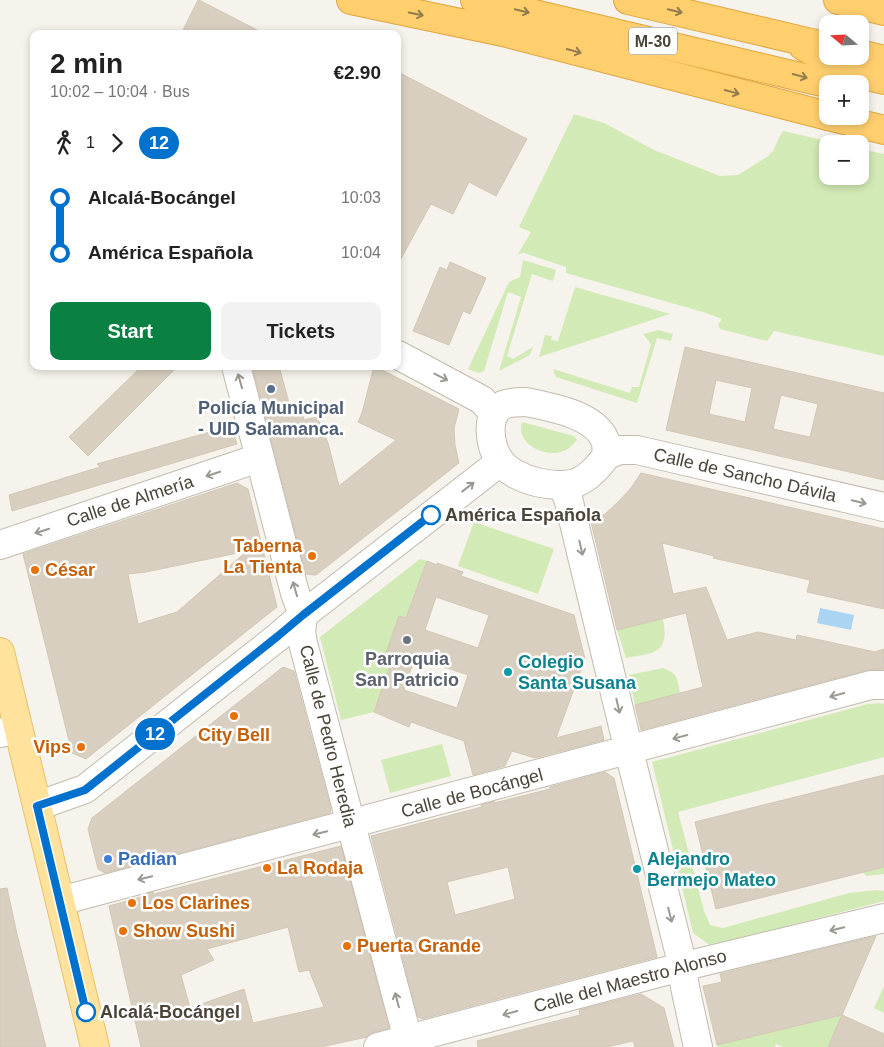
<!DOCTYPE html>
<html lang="en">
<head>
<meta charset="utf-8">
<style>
  body { margin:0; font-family:Helvetica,sans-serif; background:#f2f2f2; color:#222; height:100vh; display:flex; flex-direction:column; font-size:19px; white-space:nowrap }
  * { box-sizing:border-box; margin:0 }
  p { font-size:16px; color:#767676 }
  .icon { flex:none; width:28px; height:28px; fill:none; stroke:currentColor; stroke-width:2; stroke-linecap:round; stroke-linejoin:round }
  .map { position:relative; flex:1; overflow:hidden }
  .details { position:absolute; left:30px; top:30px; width:371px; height:340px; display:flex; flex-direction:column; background:#fff; border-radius:10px; box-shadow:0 2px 8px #0003 }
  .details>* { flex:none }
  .badge { padding:0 10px; border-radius:16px; font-size:18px; line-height:32px }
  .needle { width:32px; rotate:289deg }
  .controls { position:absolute; left:819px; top:15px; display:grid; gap:10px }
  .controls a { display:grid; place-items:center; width:50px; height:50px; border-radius:10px; background:#fff; box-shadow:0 2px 8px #0003; font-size:25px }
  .map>.badge { position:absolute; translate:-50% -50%; box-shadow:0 0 0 2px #fff }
  .legs { display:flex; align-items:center; gap:8px; height:55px; padding:0 20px; font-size:16px }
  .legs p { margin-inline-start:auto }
  .headline { display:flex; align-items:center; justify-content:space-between; height:85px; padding:0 20px }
  h1 { font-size:28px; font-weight:700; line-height:38px }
  .button { display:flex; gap:10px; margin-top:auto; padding:10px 20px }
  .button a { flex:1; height:58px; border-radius:10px; background:#0b8043; color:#fff; font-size:20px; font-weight:700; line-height:58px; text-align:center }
  .button a+a { background:#f2f2f2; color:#222 }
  ul { padding:0 20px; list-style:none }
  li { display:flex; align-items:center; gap:18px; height:55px; font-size:19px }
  li i { display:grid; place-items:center; width:8px; height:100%; margin:0 6px; background:currentColor }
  li i::after { content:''; width:12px; height:12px; margin:-6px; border:4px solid; border-radius:50%; background:#fff }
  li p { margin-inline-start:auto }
  li:first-child i { background:linear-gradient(#0000 50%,currentColor 0) }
  li:last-child i { background:linear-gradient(currentColor 50%,#0000 0) }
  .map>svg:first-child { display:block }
  .green { fill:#d2eab5 }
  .water { fill:#a9d4f2 }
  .building { fill:#d8cfc1; stroke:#d3c7b4; fill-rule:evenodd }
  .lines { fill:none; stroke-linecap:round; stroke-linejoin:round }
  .minor-casing { stroke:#c2bbae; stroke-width:30 }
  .major-casing { stroke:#e6c16a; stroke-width:30 }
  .highway-casing { stroke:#e0a43c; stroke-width:30 }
  .minor { stroke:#fff; stroke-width:28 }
  .major { stroke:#ffe39c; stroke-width:28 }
  .highway { stroke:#ffcf6e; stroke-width:28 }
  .oneway { stroke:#937c4e }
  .oneway2 { stroke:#9c9892 }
  .line-1-casing { stroke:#fff; stroke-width:11 }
  .line-1 { stroke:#0072ce; stroke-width:8 }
  .service-dot { fill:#5c6f8a; stroke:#fff; stroke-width:2 }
  .stop-1-dot { fill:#fff; stroke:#0072ce; stroke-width:2.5 }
  .food-dot { fill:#e8710a; stroke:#fff; stroke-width:2 }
  .worship-dot { fill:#6b7280; stroke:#fff; stroke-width:2 }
  .culture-dot { fill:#0f9aa8; stroke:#fff; stroke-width:2 }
  .shop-dot { fill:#3f7fe0; stroke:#fff; stroke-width:2 }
  .labels { text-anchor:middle; stroke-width:5; stroke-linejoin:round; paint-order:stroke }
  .shield { fill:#fff; stroke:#817c74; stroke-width:1 }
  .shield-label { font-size:16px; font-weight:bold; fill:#4b4439 }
  .service-label { font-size:18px; font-weight:bold; fill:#4e5e75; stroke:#fff }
  .street-label { font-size:18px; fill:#4b4439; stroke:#fff }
  .stop-label { font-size:18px; font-weight:bold; fill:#4b4439; stroke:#fff; text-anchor:start }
  .food-label { font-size:18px; font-weight:bold; fill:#c56008; stroke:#fff; text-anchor:start }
  .worship-label { font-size:18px; font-weight:bold; fill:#5b616d; stroke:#fff }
  .culture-label { font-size:18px; font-weight:bold; fill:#0d838f; stroke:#fff; text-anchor:start }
  .shop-label { font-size:18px; font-weight:bold; fill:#366cbe; stroke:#fff; text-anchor:start }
</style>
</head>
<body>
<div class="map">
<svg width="884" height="1047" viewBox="0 0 884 1047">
  <rect width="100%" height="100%" fill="#f6f3ec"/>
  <g class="green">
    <polygon points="574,114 604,123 654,150 720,176 738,175 767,157 773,151 779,138 783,131 840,144 828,144 828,176 860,176 860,149 884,154 884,356 774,331 767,341 720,329 718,325 722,319 703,312 566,273 566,267 524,253 518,254 531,232 519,227"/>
    <polygon points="523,260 556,270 553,281 532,274 507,356 513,359 533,347 530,355 499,371 521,297 508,292 484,371 479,373 468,369 509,282 520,277"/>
    <polygon points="575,287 670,314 539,357 545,335 552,336 551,340 558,341"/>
    <polygon points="659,330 673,334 671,341 657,338 637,403 556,377 553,369 630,393 632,387 639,387 651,344 643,334"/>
    <path d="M522,422L574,436L577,440C573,445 568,450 561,452C543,457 515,443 522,422Z"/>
    <polygon points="474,522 554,549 538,594 458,566"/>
    <polygon points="420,559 427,561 406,618 399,616 396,625 403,628 387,653 394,655 374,712 341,720 320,637"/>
    <path d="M663,619C670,654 654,653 626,658L617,630Z"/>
    <path d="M663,668C678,674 677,678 680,693L635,705L629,675Z"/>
    <polygon points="880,703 884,704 884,757 678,812 704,911 710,925 723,928 849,893 877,890 884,891 884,901 711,946 693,933 652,762 868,704"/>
    <polygon points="442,744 451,776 390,793 381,760"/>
    <polygon points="884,867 884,874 866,876 863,872"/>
    <polygon points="884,986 884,1013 874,1008"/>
    <polygon points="842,1015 828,1047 783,1047 776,1044 775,1047 718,1047 717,1045"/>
  </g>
  <polygon class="water" points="820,608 854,615 851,630 817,623"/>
  <g class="building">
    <polygon points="198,0 199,0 265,34 181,34"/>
    <polygon points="398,72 527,139 496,196 469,182 453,214 431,204 398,264"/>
    <polygon points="450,262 486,278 470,314 463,311 449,345 413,331 440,267 447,270"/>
    <path d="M685,347L884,393V480L666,430ZM716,380L752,388L745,422L709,414ZM781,395L818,404L810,437L773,429Z"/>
    <polygon points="142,366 178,366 88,456 69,437"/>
    <polygon points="252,366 279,366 292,414 302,411 304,420 317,417 328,443 339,486 396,440 358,422 362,413 374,366 459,409 454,428 455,445 459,463 316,575 306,574"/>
    <polygon points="231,426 237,444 12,511 9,495 100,467 97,464"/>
    <polygon points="641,473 884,529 884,609 807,592 810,580 713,558 714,556 662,543 673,594 706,587 727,640 758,632 796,640 797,635 875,652 884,649 884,669 867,670 641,730 635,705 703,687 686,613 617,630 591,522 605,514 618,502 631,488"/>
    <path d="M237,483L248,489L277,607L86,759L72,753L23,554ZM247,551L177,612L138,624L128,574L146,572Z"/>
    <path d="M427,561L437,565V563L463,572L461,576L574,615L585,659L556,738L601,726L604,740L535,758L512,751L505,766L473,775L464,741L411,722L409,727L374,712L394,655L386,653L399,616L406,618ZM436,597L489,615L478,648L425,630ZM415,657L468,675L457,708L404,690Z"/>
    <polygon points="283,667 294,671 331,810 330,813 105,873 98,869 88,829 92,818"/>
    <path d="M605,772L614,778L657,957L422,1019L418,1017L371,836L482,807L481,805L494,801V803L550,789V787ZM508,867L515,899L455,915L447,882Z"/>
    <polygon points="884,775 884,867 716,909 695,822"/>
    <path d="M341,846L389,1028L374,1032L367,1037L321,1047H141L109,906L148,895L146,894L153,892L154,894ZM288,927L299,972L309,970L324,1007L253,1023L244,989L190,1008L181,975L214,960L207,949Z"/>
    <polygon points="7,888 17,934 46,1047 0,1047 0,889"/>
    <polygon points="876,936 842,1015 717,1045 703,986 722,982 720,974"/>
    <polygon points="641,994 664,1008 674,1047 635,1047 633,1041 607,1047 478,1047 477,1041 580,1015 579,1010"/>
    <polygon points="842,1015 884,1034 884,1047 828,1047"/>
  </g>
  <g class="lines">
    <g class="minor-casing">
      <g id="minor">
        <polyline points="398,355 482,400 494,414"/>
        <polyline points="236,366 295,593 303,615 301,632 303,643 410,1047"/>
        <path d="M526,402C550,407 594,414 605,440C607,444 606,451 607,455C600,465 592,474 582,480C561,492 514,481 500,461C490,447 484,415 503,405C510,402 519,402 526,402Z"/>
        <polyline points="607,455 620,450 637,450 884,507"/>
        <polyline points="562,485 568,498 629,751 680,955 685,987 698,1047"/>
        <polyline points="0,545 259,458"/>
        <polyline points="0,733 18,729"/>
        <polyline points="37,806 85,789 278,637 303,615 500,462"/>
        <polyline points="60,901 871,685 884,685"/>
        <polyline points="378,1047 681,967 884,918"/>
      </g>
    </g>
    <g class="major-casing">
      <polyline id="major" points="0,652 95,1047"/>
    </g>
    <g class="highway-casing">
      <g id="highway">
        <polyline points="351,0 503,32 828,116"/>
        <polyline points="475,0 830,84"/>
        <polyline points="628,0 828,47"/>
        <polyline points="838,0 884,11"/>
        <polyline points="803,46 846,71 884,80"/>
        <polyline points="860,54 884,60"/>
        <polyline points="828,116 884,130"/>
      </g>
    </g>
    <use href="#minor" class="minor"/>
    <use href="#major" class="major"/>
    <use href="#highway" class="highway"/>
  </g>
  <defs><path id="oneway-shaft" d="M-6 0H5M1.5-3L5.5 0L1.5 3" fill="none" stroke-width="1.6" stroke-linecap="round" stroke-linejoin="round" transform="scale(1.25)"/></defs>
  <g class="oneway">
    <use href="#oneway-shaft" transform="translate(522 11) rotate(13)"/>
    <use href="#oneway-shaft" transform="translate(675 11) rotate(13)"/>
    <use href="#oneway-shaft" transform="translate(416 14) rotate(12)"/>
    <use href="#oneway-shaft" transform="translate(574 51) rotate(15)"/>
    <use href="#oneway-shaft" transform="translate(800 76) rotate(15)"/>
    <use href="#oneway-shaft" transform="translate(732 92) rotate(15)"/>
  </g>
  <g class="oneway2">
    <use href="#oneway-shaft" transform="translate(441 377) rotate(27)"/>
    <use href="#oneway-shaft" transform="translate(240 381) rotate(-106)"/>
    <use href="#oneway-shaft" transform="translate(213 474) rotate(162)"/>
    <use href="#oneway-shaft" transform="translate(468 487) rotate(-38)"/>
    <use href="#oneway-shaft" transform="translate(859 502) rotate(13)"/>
    <use href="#oneway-shaft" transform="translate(42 531) rotate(162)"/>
    <use href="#oneway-shaft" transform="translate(581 548) rotate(77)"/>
    <use href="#oneway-shaft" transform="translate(295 589) rotate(-106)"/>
    <use href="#oneway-shaft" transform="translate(837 695) rotate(165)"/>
    <use href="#oneway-shaft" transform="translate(618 706) rotate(77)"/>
    <use href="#oneway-shaft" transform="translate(680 737) rotate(165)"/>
    <use href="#oneway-shaft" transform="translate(320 833) rotate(166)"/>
    <use href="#oneway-shaft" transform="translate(145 878) rotate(166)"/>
    <use href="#oneway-shaft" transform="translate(670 915) rotate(76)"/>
    <use href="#oneway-shaft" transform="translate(837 929) rotate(166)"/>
    <use href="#oneway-shaft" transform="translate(397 1000) rotate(-105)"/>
    <use href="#oneway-shaft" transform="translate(510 1013) rotate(165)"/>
  </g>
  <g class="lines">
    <g class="line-1-casing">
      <polyline id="line-1" points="86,1012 37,806 85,790 278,636 303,615 431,515"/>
    </g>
    <use href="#line-1" class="line-1"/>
  </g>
  <circle class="service-dot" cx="271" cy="389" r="5"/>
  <g class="stop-1-dot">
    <circle cx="431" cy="515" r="9"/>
    <circle cx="86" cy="1012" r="9"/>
  </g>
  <g class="food-dot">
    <circle cx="312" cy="556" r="5"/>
    <circle cx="35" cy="570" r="5"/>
    <circle cx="234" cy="716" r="5"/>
    <circle cx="81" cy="747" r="5"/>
    <circle cx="267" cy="868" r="5"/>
    <circle cx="132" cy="903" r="5"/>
    <circle cx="123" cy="931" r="5"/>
    <circle cx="347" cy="946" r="5"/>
  </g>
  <circle class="worship-dot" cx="407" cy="640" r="5"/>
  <g class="culture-dot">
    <circle cx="508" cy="672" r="5"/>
    <circle cx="637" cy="869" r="5"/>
  </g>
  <circle class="shop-dot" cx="108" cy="859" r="5"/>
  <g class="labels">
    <rect class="shield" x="629" y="27.5" width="48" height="27" rx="4"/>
    <g class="shield-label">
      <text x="653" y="47">M-30</text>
    </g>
    <g class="service-label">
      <text x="271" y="414">Policía Municipal<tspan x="271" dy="21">- UID Salamanca.</tspan></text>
    </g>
    <g class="street-label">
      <text transform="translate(745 475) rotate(13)" y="6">Calle de Sancho Dávila</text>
      <text transform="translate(130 501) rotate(-18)" y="6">Calle de Almería</text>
      <text transform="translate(328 736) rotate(76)" y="6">Calle de Pedro Heredia</text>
      <text transform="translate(472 793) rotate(-15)" y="6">Calle de Bocángel</text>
      <text transform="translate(630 981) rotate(-15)" y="6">Calle del Maestro Alonso</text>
    </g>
    <g class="stop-label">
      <text x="445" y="521">América Española</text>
      <text x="100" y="1018">Alcalá-Bocángel</text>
    </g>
    <g class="food-label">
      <text x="302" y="552" text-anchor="end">Taberna<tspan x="302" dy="21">La Tienta</tspan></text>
      <text x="45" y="576">César</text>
      <text x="234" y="741" text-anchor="middle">City Bell</text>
      <text x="71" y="753" text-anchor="end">Vips</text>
      <text x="277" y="874">La Rodaja</text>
      <text x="142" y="909">Los Clarines</text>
      <text x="133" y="937">Show Sushi</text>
      <text x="357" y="952">Puerta Grande</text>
    </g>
    <g class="worship-label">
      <text x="407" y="665">Parroquia<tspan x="407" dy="21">San Patricio</tspan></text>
    </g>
    <g class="culture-label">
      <text x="518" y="668">Colegio<tspan x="518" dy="21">Santa Susana</tspan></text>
      <text x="647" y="865">Alejandro<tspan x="647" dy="21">Bermejo Mateo</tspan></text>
    </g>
    <g class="shop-label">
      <text x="118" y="865">Padian</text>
    </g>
  </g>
</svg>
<div class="controls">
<a><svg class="needle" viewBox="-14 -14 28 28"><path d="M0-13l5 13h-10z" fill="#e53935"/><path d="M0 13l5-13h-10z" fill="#767676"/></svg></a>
<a>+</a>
<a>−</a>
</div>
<b class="badge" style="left:155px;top:734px;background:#0072ce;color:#fff">12</b>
<section class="details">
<div class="headline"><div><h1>2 min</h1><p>10:02 – 10:04 · Bus</p></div><b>€2.90</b></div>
<div class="legs"><svg class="icon" aria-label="walk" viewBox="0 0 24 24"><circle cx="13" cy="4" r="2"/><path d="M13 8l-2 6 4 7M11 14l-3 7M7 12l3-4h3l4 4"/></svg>1<svg class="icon" aria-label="forward" viewBox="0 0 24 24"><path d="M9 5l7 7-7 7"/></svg><b class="badge" style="background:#0072ce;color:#fff">12</b></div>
<ul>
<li><i style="color:#0072ce"></i><b>Alcalá-Bocángel</b><p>10:03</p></li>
<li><i style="color:#0072ce"></i><b>América Española</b><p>10:04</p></li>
</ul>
<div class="button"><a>Start</a><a>Tickets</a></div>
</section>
</div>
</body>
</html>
